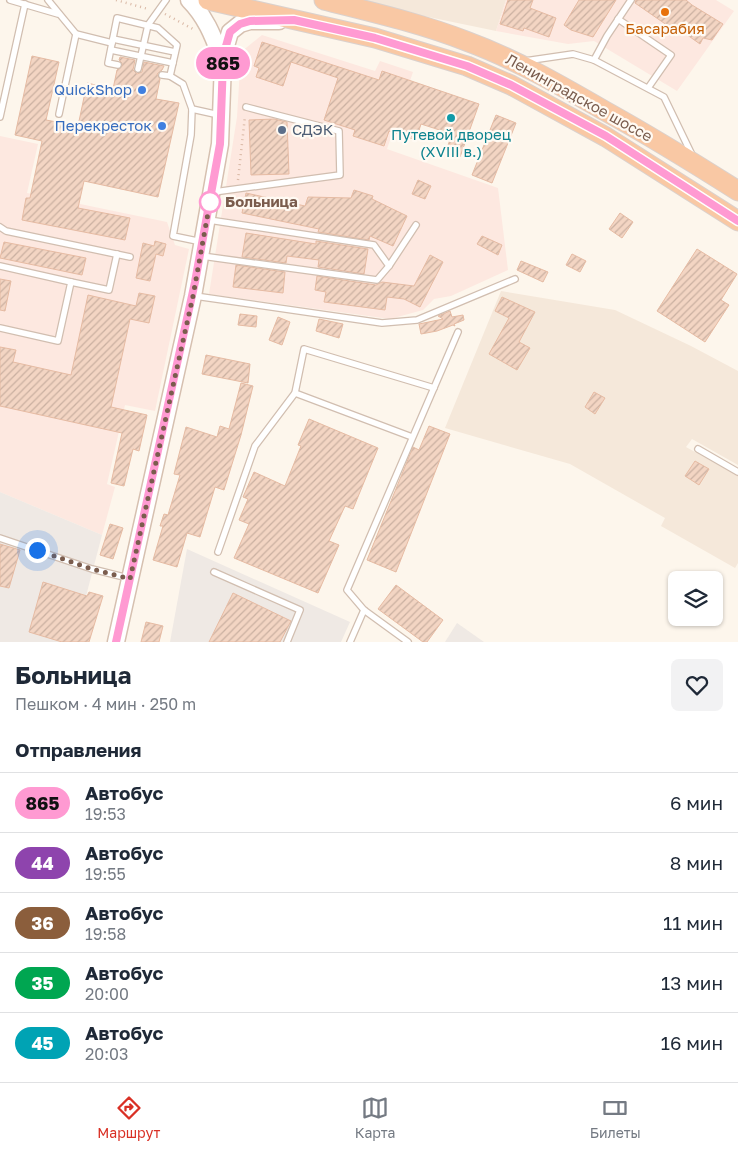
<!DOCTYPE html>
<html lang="ru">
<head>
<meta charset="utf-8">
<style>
  body { margin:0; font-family:"Golos Text",sans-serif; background:#f2f2f3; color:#1f2937; height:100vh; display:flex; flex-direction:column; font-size:19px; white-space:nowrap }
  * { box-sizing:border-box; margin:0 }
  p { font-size:16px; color:#747a83 }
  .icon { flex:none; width:28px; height:28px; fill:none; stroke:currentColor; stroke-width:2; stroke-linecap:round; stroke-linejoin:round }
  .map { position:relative; height:642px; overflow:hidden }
  .sheet { display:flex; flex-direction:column; background:#fff; flex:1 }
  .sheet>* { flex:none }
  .badge { padding:0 10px; border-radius:16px; font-size:18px; line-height:32px }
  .tools { position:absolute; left:668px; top:571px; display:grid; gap:10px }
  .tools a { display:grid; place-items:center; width:55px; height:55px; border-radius:8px; background:#fff; box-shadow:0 1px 4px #0004; font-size:25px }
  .you { position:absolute; width:25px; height:25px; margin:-12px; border:4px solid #fff; border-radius:50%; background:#1a73e8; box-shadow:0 0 0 8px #1a73e833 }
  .map>.badge { position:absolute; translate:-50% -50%; box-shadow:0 0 0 2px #fff }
  h2 { padding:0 15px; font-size:19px; line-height:45px }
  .round { display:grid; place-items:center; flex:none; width:52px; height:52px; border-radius:8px; background:#f2f2f3 }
  .headline { display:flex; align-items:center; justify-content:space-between; height:85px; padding:0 15px }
  h1 { font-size:24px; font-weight:700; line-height:38px }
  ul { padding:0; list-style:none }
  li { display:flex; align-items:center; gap:15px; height:60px; padding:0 15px; border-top:1px solid #e0e1e3 }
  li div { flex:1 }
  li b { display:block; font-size:19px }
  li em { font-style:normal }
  li .badge { min-width:55px; font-weight:700; text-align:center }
  .tab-bar { display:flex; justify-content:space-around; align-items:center; height:70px; border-top:1px solid #e0e1e3; background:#fff; font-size:14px; color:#747a83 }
  .tab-bar a { display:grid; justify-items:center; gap:2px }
  .tab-bar .selected { color:#d93025 }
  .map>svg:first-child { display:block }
  .residential { fill:#f5e8da }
  .commercial { fill:#fde8e0 }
  .industrial { fill:#efe9e4 }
  .building { fill:url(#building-hatch); stroke:#e6bba3 }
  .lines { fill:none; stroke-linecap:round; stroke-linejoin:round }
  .service-casing { stroke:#d1beb0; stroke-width:8 }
  .secondary-casing { stroke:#d6c0b0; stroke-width:19 }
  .trunk-casing { stroke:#dad1cd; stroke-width:21 }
  .path { stroke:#d9b8a5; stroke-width:2.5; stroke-dasharray:1 4; stroke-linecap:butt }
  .service { stroke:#fff; stroke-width:5.5 }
  .secondary { stroke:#fff; stroke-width:16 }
  .trunk { stroke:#f9c8a4; stroke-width:19 }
  .line-casing { stroke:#fff; stroke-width:11 }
  .line { stroke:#ff9ad2; stroke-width:8 }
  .walk { stroke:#7a5c4d; stroke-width:5; stroke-dasharray:0 9 }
  .food-dot { fill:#e8710a; stroke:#fffaf3; stroke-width:2 }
  .shop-dot { fill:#3f7fe0; stroke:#fffaf3; stroke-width:2 }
  .culture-dot { fill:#0f9aa8; stroke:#fffaf3; stroke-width:2 }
  .service-dot { fill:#5c6f8a; stroke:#fffaf3; stroke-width:2 }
  .stop-dot { fill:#fff; stroke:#ff9ad2; stroke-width:2.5 }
  .labels { text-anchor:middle; stroke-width:4.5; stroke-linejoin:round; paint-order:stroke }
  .food-label { font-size:15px; fill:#c56008; stroke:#fffaf3 }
  .shop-label { font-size:15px; fill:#366cbe; stroke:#fffaf3; text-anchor:end }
  .street-label { font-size:15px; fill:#7a5c4d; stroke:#fffaf3 }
  .service-label { font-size:15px; fill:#4e5e75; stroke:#fffaf3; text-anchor:start }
  .culture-label { font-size:15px; fill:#0d838f; stroke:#fffaf3 }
  .stop-label { font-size:15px; font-weight:bold; fill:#7a5c4d; stroke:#fffaf3; text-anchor:start }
</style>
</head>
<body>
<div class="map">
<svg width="738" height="642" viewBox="0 0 738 642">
  <defs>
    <pattern id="building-hatch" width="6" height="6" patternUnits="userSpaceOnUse" patternTransform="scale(1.25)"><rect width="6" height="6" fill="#f3d5c3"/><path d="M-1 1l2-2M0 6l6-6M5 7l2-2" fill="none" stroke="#cab0a1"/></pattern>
  </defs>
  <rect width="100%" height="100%" fill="#fdf6ec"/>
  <g class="residential">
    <polygon points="360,0 506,0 496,31 390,9"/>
    <polygon points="501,291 615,310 691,346 738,371 738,465 692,439 686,447 738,476 738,563 735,568 661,526 665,518 570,464 445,428"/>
  </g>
  <g class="commercial">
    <polygon points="506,0 716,0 734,11 677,91 594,41 568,44 496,31"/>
    <polygon points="262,35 375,71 380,61 413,72 387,149 498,188 508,270 451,296 434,299 423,310 390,319 209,294 237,117 241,52"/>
    <polygon points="0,136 38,144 27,193 167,222 175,245 189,249 155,411 125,405 107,484 115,487 102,535 0,492"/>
  </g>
  <g class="industrial">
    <polygon points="0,492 102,535 74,642 0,642"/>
    <polygon points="187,549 350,622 341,642 170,642"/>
    <polygon points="457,623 484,642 445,642"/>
  </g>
  <g class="building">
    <polygon points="508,0 533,0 530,8 556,18 549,37 524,28 523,31 500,24"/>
    <polygon points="579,0 616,0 593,37 571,30 564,25"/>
    <polygon points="636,0 686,0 692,5 723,24 712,40 703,38 700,44 676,27 674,30 635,3"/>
    <polygon points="262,42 379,80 382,71 479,104 460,157 446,151 452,134 421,124 416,140 389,131 384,146 353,136 355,130 324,120 338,78 291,62 283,86 256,77 259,68 254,66"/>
    <polygon points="32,56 59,62 46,120 78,126 87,83 113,89 117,70 122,66 122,63 119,60 120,57 135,60 133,70 137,74 142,72 144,62 164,66 162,70 157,74 160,79 156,99 179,103 158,197 84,181 78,208 130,218 125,240 22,220 26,198 30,198 42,141 15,135"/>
    <polygon points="496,115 516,123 492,183 472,175"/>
    <polygon points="274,119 287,122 289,174 251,175 249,120"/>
    <polygon points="418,180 431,186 425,199 412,194"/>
    <polygon points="354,190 373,196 372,199 407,216 393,246 370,236 369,240 318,232 319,229 242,213 246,193 305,206 308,197 351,198"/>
    <polygon points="620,213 633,222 622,238 609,229"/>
    <polygon points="246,233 316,244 316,241 368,249 364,274 318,267 319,260 287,256 286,263 242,257"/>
    <polygon points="482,236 502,245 498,255 477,244"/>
    <polygon points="155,241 166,244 163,256 156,254 150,281 136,278 143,243 154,246"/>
    <polygon points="4,242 86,258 82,275 0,258"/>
    <polygon points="697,249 737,274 721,300 729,305 705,342 657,311"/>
    <polygon points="572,254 586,261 580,272 566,265"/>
    <polygon points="430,255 443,262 420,307 404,299 387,297 385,310 324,302 326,292 315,290 317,276 376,285 382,282 414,286"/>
    <polygon points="521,261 548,272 543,282 517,270"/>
    <polygon points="236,265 285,272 283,293 233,287"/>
    <polygon points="0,279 11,281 5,311 0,310"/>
    <polygon points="139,293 155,296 149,323 130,319 111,407 147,415 139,451 133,449 124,486 111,483 122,433 0,406 0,347 16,350 13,362 71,375 88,295 136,306"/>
    <polygon points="502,297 535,312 519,342 530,348 517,370 489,354 509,318 495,311"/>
    <polygon points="450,311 452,317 463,315 464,320 454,324 455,326 453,325 437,331 421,334 419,324 443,319 438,316"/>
    <polygon points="240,314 257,316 256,327 238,325"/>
    <polygon points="278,317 290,322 282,345 269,340"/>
    <polygon points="319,319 343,324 339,338 316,331"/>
    <polygon points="206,355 250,364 248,383 202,374"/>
    <polygon points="241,383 253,386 241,435 224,490 215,487 200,537 187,533 177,567 153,560 163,526 160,526 164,514 168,515 180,475 174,474 186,427 217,437 220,426 229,429"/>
    <polygon points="594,392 605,398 595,414 585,407"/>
    <polygon points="309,419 378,448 353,509 345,506 329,541 339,545 318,593 234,558 249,524 239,520 248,499 243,497 254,472 285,486 301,446 298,445"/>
    <polygon points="429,426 450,434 396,572 367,560 413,447 419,450"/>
    <polygon points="695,461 709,469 699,485 685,476"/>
    <polygon points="110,524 123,528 113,559 100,555"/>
    <polygon points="0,544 20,550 9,588 0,586"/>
    <polygon points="43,582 87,596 89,592 103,596 89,642 62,642 29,632"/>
    <polygon points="396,585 443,620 427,642 423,642 378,609"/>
    <polygon points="233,593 291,621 280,642 209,642"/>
    <polygon points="146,622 163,626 159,642 141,642"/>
  </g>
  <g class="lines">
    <g class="service-casing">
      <g id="service">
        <polyline points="10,0 58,14"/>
        <polyline points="48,0 76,34 112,43"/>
        <polyline points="618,19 671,55 648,88"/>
        <polyline points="113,39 175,52"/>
        <polyline points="111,50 173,63"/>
        <polyline points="594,60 607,36 631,0"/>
        <polyline points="525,61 573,54 594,60 664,97 693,157"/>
        <polyline points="118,65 108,63 117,18 158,28 177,45 170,76 162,75"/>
        <polyline points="138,69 148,25 166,0"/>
        <polyline points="170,76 183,84 192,109 191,135 173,236 202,242"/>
        <polyline points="192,109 219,115"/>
        <polyline points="59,114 76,34"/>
        <polyline points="0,117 25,4"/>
        <polyline points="214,192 340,175 339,131 246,107"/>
        <polyline points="209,220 374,245 389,266"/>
        <polyline points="0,227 6,231 130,257"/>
        <polyline points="202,256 377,280 389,266 416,225"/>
        <polyline points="0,266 71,282 58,341 0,328"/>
        <polyline points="71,282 109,290 117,254"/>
        <polyline points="195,296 382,323 417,320 515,279"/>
        <polyline points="295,393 412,437"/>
        <polyline points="698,449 738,472"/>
        <polyline points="0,538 92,569 128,578"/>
        <polyline points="218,552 255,446 295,393 304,349 434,388"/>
        <polyline points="214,572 300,610 287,642"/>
        <polyline points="350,642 364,610"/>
        <polyline points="408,642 364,610 347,590 458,332"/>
      </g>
    </g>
    <g class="secondary-casing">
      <g id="secondary">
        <path d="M189,0C207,18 214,39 223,62"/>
        <polyline points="116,642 193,296 220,144 223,62 226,46 230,32 240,24 250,21 279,21"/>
      </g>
    </g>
    <g class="trunk-casing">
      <g id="trunk">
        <polyline points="208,0 375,38 467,66 511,85 606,137 738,221"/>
        <path d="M324,0C371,12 420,23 466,41C515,59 560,85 605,111C650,136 694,163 738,191"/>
      </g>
    </g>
    <g class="path">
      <polyline points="116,0 148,9"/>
      <polyline points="165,14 193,29"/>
      <polyline points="238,180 245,116"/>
    </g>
    <use href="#service" class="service"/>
    <use href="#secondary" class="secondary"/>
    <use href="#trunk" class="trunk"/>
  </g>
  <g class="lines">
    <g class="line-casing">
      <polyline id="line" points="116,642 195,282 220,144 223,62 226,46 230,32 240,24 250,21 294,20 375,38 467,66 511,85 606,136 738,221"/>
    </g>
    <use href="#line" class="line"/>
    <polyline class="walk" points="37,550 92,569 130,579 193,296 210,202"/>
  </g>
  <circle class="food-dot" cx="665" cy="12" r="5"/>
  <g class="shop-dot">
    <circle cx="142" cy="90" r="5"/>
    <circle cx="162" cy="126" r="5"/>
  </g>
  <circle class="culture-dot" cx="451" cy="118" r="5"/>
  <circle class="service-dot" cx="282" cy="130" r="5"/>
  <circle class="stop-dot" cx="210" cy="202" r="10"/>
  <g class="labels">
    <g class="food-label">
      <text x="665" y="34">Басарабия</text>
    </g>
    <g class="shop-label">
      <text x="132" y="95">QuickShop</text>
      <text x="152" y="131">Перекресток</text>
    </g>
    <g class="street-label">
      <text transform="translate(579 98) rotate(29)" y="5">Ленинградское шоссе</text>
    </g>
    <g class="service-label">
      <text x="292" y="135">СДЭК</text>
    </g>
    <g class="culture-label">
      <text x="451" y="140">Путевой дворец<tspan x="451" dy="17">(XVIII в.)</tspan></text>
    </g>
    <g class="stop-label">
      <text x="225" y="207">Больница</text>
    </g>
  </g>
</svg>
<div class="tools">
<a><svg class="icon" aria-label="layers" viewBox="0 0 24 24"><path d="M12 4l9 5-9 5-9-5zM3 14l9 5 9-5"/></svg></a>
</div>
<div class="you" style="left:37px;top:550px"></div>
<b class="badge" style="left:223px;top:63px;background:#ff9ad2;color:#111">865</b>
</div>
<section class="sheet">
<div class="headline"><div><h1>Больница</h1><p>Пешком · 4 мин · 250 m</p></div><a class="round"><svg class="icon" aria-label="heart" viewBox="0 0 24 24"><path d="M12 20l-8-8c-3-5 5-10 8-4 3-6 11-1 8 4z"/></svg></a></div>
<h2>Отправления</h2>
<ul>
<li><span class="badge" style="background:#ff9ad2;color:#111">865</span><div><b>Автобус</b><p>19:53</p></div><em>6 мин</em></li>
<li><span class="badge" style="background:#8e44ad;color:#fff">44</span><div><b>Автобус</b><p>19:55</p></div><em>8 мин</em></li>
<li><span class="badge" style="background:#8b5e3c;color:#fff">36</span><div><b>Автобус</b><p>19:58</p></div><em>11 мин</em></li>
<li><span class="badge" style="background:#00a651;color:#fff">35</span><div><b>Автобус</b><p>20:00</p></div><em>13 мин</em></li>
<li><span class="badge" style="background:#00a3b4;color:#fff">45</span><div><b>Автобус</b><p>20:03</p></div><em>16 мин</em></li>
</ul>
</section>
<nav class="tab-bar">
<a class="selected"><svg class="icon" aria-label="directions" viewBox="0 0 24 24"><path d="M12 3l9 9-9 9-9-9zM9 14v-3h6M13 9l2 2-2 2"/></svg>Маршрут</a>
<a><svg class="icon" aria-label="map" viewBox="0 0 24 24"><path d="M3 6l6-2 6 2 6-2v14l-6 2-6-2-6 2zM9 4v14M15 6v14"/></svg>Карта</a>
<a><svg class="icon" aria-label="tickets" viewBox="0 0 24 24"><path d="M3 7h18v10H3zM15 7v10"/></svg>Билеты</a>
</nav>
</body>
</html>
